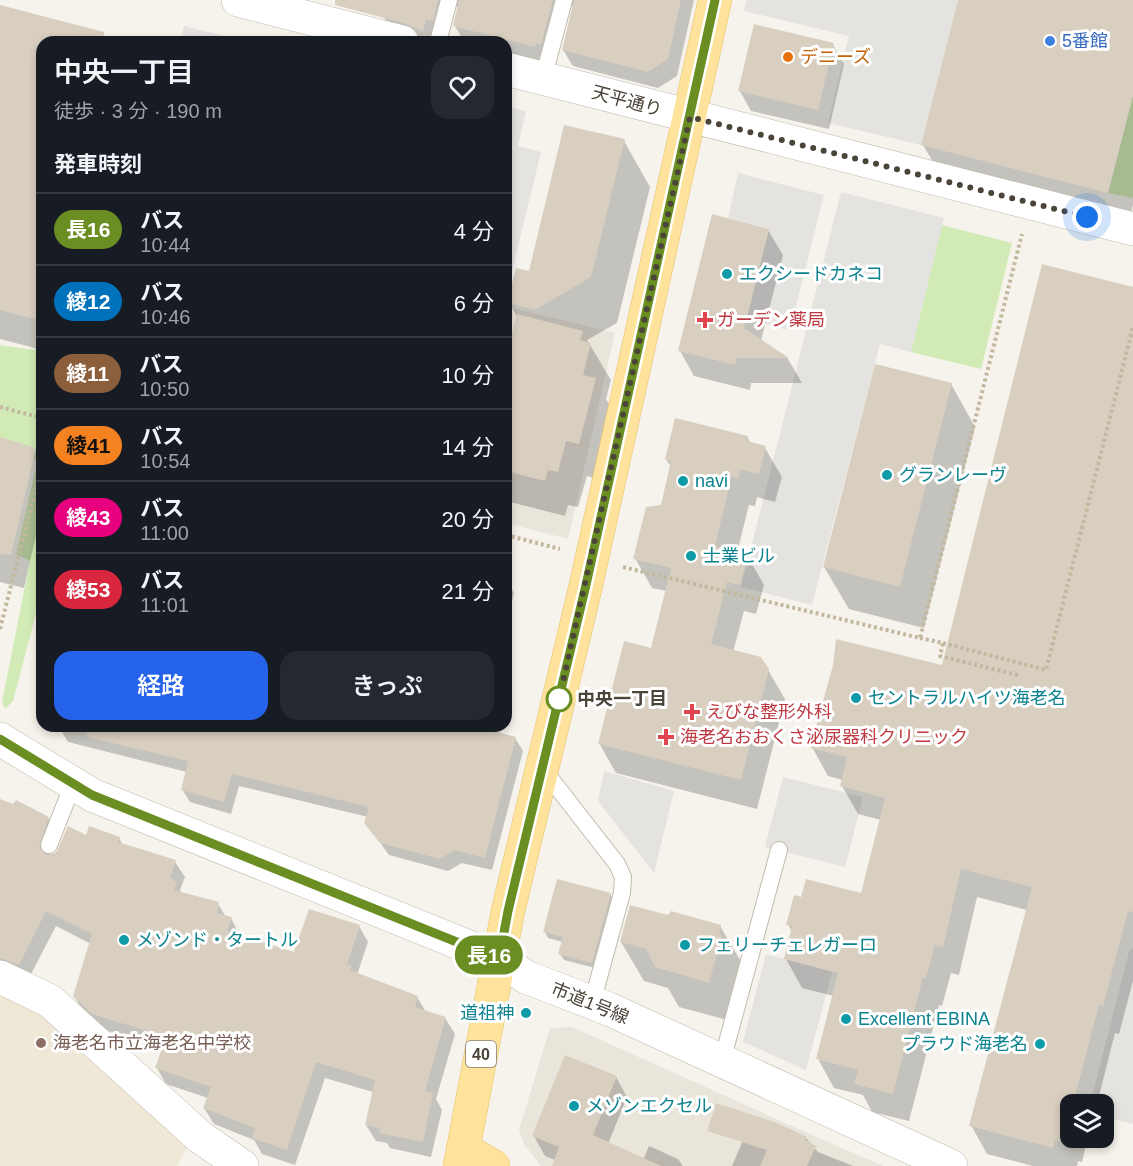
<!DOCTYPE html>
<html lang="ja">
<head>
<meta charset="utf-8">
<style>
  body { margin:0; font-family:Arial,"Noto Sans JP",sans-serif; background:#242831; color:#f1f3f6; height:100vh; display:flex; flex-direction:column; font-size:22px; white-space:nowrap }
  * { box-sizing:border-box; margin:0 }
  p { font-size:20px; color:#9ea1a6 }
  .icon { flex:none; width:33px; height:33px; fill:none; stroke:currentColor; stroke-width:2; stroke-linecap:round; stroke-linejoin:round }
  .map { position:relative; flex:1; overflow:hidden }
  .side { position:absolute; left:36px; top:36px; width:476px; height:696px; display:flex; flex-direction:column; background:#171b24; border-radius:18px; box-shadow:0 3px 9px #0003 }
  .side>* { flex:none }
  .badge { padding:0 12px; border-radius:20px; font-size:21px; line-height:39px }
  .controls { position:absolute; left:1060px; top:1094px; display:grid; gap:12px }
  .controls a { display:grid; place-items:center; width:54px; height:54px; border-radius:12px; background:#171b24; box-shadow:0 3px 9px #0003; font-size:30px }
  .you { position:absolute; width:30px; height:30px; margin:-15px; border:4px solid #fff; border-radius:50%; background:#1a73e8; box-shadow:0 0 0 9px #1a73e833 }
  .map>.badge { position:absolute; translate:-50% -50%; box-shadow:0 0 0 3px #fff }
  h2 { padding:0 18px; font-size:22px; line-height:54px }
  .round { display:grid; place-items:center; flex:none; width:63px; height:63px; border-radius:18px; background:#242831 }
  .summary { display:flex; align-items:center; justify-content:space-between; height:102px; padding:0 18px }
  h1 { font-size:28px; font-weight:600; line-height:45px }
  .button { display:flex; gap:12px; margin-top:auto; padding:12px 18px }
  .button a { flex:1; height:69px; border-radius:18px; background:#2563eb; color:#fff; font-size:24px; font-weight:600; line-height:69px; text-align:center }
  .button a+a { background:#242831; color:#f1f3f6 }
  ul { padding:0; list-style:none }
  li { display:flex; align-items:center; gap:18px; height:72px; padding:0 18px; border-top:2px solid #363941 }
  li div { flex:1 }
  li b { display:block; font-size:22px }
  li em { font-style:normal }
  li .badge { min-width:66px; font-weight:700; text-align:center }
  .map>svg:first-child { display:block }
  .residential { fill:#eae5da }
  .education { fill:#efe8d6 }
  .green { fill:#d2eab5 }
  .parking { fill:#e5e3e0 }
  .shadow { fill:#0003 }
  .building { fill:#d8cfc1 }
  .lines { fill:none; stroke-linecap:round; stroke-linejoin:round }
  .service-casing { stroke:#c2bbae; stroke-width:18 }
  .minor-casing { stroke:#c2bbae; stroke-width:34 }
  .tertiary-casing { stroke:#c2bbae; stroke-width:34 }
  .primary-casing { stroke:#e6c16a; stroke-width:34 }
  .path { stroke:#c4b79f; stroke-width:4; stroke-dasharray:3 3; stroke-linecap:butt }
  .service { stroke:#fff; stroke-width:16 }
  .minor { stroke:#fff; stroke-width:33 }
  .tertiary { stroke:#fff; stroke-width:33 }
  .primary { stroke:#ffe39c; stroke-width:33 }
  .line-casing { stroke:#fff; stroke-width:14 }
  .line { stroke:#6b8e23; stroke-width:9 }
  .walk { stroke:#4b4439; stroke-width:6; stroke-dasharray:0 10.8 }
  .shop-dot { fill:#3f7fe0; stroke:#fff; stroke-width:2 }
  .food-dot { fill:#e8710a; stroke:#fff; stroke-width:2 }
  .culture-dot { fill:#0f9aa8; stroke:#fff; stroke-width:2 }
  .health-dot { fill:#e0444e; stroke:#fff; stroke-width:2 }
  .stop-dot { fill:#fff; stroke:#6b8e23; stroke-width:3 }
  .education-dot { fill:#8d6e63; stroke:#fff; stroke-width:2 }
  .labels { text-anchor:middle; stroke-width:6; stroke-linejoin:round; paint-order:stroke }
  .shield { fill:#fff; stroke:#817c74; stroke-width:1.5 }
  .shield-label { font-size:16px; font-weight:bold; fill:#4b4439 }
  .shop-label { font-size:18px; fill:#366cbe; stroke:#fff; text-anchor:start }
  .food-label { font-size:18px; fill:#c56008; stroke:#fff; text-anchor:start }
  .street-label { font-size:18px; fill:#4b4439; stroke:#fff }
  .culture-label { font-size:18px; fill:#0d838f; stroke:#fff; text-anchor:start }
  .health-label { font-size:18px; fill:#be3a42; stroke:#fff; text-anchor:start }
  .stop-label { font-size:18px; font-weight:bold; fill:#4b4439; stroke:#fff; text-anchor:start }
  .education-label { font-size:18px; fill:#785e54; stroke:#fff; text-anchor:start }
</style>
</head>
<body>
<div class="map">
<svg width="1133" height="1166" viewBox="0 0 1133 1166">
  <rect width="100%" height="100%" fill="#f6f3ec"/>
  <g class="residential">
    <polygon points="508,307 615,333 568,539 506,523 506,318"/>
    <polygon points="572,1027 821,1139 884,1166 541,1166 524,1144 519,1130 550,1028"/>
  </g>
  <polygon class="education" points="0,986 40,1004 193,1136 177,1166 0,1166"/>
  <g class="green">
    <polygon points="1133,95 1133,198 1108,193"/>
    <polygon points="942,225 1012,243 981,369 911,352"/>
    <polygon points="0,345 42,351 42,591 13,701 5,709 2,702 30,561 16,554 38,460 0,448"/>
  </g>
  <g class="parking">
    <polygon points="747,0 958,0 921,145 828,123 849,36 744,11"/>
    <polygon points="184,26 250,42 180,42"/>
    <polygon points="506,106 526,111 518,146 541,152 506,296"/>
    <polygon points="738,173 824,195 790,330 747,319 769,229 728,218"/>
    <polygon points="841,192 944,218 911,352 880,344 812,605 741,587"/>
    <polygon points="604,771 674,791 654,873 598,801"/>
    <polygon points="783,777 863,797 845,867 765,847"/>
    <polygon points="1130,948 1133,949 1133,1124 1104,1117 1104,1104 1090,1104"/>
    <polygon points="766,954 832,972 806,1070 743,1042"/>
  </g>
  <g class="shadow">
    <polygon points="343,0 694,0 677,76 658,88 573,66 563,50 575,6 570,6 544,63 506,53 506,42 464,42 455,26 459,6 450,9 433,42 421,42 393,34 384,17"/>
    <polygon points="959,0 1133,0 1133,205 1128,226 943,179 923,145"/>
    <polygon points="0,7 74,42 42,42 42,350 0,339"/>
    <polygon points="833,45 844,64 829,129 751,111 740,91"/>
    <polygon points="624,141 650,187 617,323 587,340 611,380 606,399 616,416 600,480 587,476 578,507 568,505 565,516 506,501 506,364 517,317 509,302"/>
    <polygon points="768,230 783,255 761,341 788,359 802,383 751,383 750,390 694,376 680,351"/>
    <polygon points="1133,289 1133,981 1119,1034 1115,1033 1097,1104 1071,1104 1071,1137 1088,1137 1082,1162 1078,1161 1077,1166 1033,1166 987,1154 971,1125 1027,910 977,897 959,975 951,973 942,1006 939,1005 909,1121 872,1112 863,1095 834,1088 818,1059 834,996 802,988 786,959 792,932 788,924 862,895 881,820 858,814 842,786 843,780 828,776 812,747 943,667"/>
    <polygon points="951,384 975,427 924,628 849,609 824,567"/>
    <polygon points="747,437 751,444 765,448 782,477 775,502 757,497 755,506 749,505 737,553 747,555 764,585 756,614 744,611 733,652 768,670 785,699 757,809 616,773 599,743 652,650 667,591 652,588 635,558 662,506 671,467 666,459"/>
    <polygon points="0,438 35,449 42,460 42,509 24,588 0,582"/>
    <polygon points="506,579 514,593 506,625"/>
    <polygon points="61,726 481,726 480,729 515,738 523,751 492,870 462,863 448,871 389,855 366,823 368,817 239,786 231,814 190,802 182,789 187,772 68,742 60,729"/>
    <polygon points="0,813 48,818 57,834 49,856 87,837 119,838 123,845 175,862 185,877 180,890 182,894 218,904 226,917 231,918 240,936 295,954 359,926 368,942 357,975 417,997 426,1012 445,1018 455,1034 436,1099 442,1110 431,1157 390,1148 387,1143 376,1141 366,1125 373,1092 325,1078 295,1165 262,1154 254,1140 214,1124 204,1108 208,1098 166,1084 157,1068 163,1049 102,1029 84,1012 74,996 91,944 56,926 28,980 0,965"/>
    <polygon points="610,894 614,900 595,968 564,960 560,954 563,942 548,938 545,932"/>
    <polygon points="669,917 720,926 743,965 731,1021 679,1007 668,988 644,981 621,942"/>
    <polygon points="616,1077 627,1097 608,1144 643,1160 649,1146 678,1159 683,1166 555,1166 555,1160 545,1156 534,1136"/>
    <polygon points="753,1117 806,1138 818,1152 853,1166 732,1166"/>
  </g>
  <g class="building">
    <polygon points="335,0 438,0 433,21 426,19 423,32 407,24 335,5"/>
    <polygon points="459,0 553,0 541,44 536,43 535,47 453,26"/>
    <polygon points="574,0 681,0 668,59 648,72 562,50"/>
    <polygon points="958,0 1133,0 1133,95 1108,193 921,145"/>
    <polygon points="0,5 104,32 103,42 42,42 42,321 0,310"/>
    <polygon points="754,24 834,43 818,110 738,91"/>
    <polygon points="564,125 625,139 591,277 535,310 507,303 516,268 529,271"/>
    <polygon points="712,214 769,229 744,328 789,358 737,358 735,365 678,351"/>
    <polygon points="1042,264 1133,287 1133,912 1128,911 1103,1006 1099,1005 1073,1104 1071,1104 1066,1134 1062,1133 1060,1142 1055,1140 1053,1148 969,1126 1032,887 961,869 943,947 935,945 926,978 923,977 893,1094 854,1084 858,1070 816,1059 838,973 784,959 792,926 786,925 794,895 801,897 806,879 861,893 885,798 840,786 847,757 810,748 833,665 836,639 942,665"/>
    <polygon points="517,314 583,331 580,340 591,343 583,375 596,378 579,444 566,441 558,472 548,470 545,481 506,471 506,358"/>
    <polygon points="875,364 952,383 900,587 823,567"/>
    <polygon points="675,418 748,436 747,441 766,446 759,474 740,469 738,478 732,476 715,546 748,554 740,585 727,582 711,644 761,657 769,669 741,780 598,744 624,641 651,648 671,568 633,559 646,507 661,505 671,461 665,459"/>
    <polygon points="0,437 36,448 11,555 0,554"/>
    <polygon points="88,726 476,726 516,737 485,858 454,850 440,859 380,843 364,823 369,807 232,774 224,802 181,790 188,761 87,737"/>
    <polygon points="0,799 13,804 16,800 49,817 39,846 46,855 56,853 68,826 86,835 89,826 120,837 118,842 176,860 170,878 177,882 174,890 219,902 217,913 232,917 227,931 294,952 309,909 360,925 347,964 352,966 350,970 418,996 415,1007 446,1017 425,1091 433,1093 423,1142 379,1133 380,1128 365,1125 375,1080 316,1062 287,1150 252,1138 255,1128 203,1108 211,1087 155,1068 166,1037 92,1014 73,996 92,934 46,911 19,965 0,958"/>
    <polygon points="557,879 611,893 592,963 558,954 563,937 543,932"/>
    <polygon points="630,905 668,915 671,911 721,925 719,934 722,936 709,983 655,967 646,949 620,942"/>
    <polygon points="565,1055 617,1076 593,1135 661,1166 552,1166 559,1147 532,1136"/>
    <polygon points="716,1103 777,1123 807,1137 805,1140 816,1146 807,1166 760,1166 767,1150 707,1131"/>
  </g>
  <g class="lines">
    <g class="service-casing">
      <g id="service">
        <polyline points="438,42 449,0"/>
        <polyline points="543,79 564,0"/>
        <polyline points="543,769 617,864 623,877 622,893 592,1003"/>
        <polyline points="49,845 73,784"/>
        <polyline points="722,1061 779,850"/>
      </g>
    </g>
    <g class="minor-casing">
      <polyline id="minor" points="0,977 50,1001 200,1137 242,1166"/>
    </g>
    <g class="tertiary-casing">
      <g id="tertiary">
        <polyline points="238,0 402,42"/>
        <polyline points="506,69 1133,229"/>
        <polyline points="0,739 92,795 499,959 526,977 611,1010 951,1166"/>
      </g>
    </g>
    <g class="primary-casing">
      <g id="primary">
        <polyline points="463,1149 493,1166"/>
        <polyline points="460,1166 508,911 586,585 715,0"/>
      </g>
    </g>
    <g class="path">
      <polyline points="0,407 42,418"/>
      <polyline points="506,535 560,549"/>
      <polyline points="623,567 920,638 1022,234"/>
      <polyline points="0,629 42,464"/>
      <polyline points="920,638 943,643 940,656 1018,675"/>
      <polyline points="943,643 1046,670 1133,327"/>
    </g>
    <use href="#service" class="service"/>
    <use href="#minor" class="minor"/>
    <use href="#tertiary" class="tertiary"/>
    <use href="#primary" class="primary"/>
  </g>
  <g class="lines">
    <g class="line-casing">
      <polyline id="line" points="0,739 92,795 499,959 508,911 586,585 715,0"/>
    </g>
    <use href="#line" class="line"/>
    <polyline class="walk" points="559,699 690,117 1087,217"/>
  </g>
  <circle class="shop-dot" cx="1050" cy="41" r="6"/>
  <circle class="food-dot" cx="788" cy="57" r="6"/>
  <g class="culture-dot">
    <circle cx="727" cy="274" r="6"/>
    <circle cx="887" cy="475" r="6"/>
    <circle cx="683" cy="481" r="6"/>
    <circle cx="691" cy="556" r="6"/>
    <circle cx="856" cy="698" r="6"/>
    <circle cx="124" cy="940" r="6"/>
    <circle cx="685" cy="945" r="6"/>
    <circle cx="526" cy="1013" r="6"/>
    <circle cx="846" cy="1019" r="6"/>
    <circle cx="1040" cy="1044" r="6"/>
    <circle cx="574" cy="1106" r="6"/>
  </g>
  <g class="health-dot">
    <path d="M702 311h6v6h6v6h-6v6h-6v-6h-6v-6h6z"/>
    <path d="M689 703h6v6h6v6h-6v6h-6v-6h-6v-6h6z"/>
    <path d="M663 728h6v6h6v6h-6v6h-6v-6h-6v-6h6z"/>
  </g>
  <circle class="stop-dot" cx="559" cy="699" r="12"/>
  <circle class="education-dot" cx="41" cy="1043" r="6"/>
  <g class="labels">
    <rect class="shield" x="466" y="1041" width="30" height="26" rx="4.5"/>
    <g class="shield-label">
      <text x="481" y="1060">40</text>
    </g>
    <g class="shop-label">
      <text x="1062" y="47">5番館</text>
    </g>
    <g class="food-label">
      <text x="800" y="63">デニーズ</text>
    </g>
    <g class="street-label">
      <text transform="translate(627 101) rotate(15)" y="6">天平通り</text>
      <text transform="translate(590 1003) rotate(22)" y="6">市道1号線</text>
    </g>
    <g class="culture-label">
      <text x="739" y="280">エクシードカネコ</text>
      <text x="899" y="481">グランレーヴ</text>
      <text x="695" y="487">navi</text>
      <text x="703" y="562">士業ビル</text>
      <text x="868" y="704">セントラルハイツ海老名</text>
      <text x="136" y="946">メゾンド・タートル</text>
      <text x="697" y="951">フェリーチェレガーロ</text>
      <text x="514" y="1019" text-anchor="end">道祖神</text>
      <text x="858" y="1025">Excellent EBINA</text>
      <text x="1028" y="1050" text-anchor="end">プラウド海老名</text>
      <text x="586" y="1112">メゾンエクセル</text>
    </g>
    <g class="health-label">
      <text x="717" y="326">ガーデン薬局</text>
      <text x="706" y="718">えびな整形外科</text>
      <text x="680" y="743">海老名おおくさ泌尿器科クリニック</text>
    </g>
    <g class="stop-label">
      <text x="577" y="705">中央一丁目</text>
    </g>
    <g class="education-label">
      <text x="53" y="1049">海老名市立海老名中学校</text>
    </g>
  </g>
</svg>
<div class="controls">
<a><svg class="icon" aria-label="layers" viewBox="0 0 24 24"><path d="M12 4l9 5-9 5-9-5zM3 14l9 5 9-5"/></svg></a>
</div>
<div class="you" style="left:1087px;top:217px"></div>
<b class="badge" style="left:489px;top:955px;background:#6b8e23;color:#fff">長16</b>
<section class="side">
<div class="summary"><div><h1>中央一丁目</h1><p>徒歩 · 3 分 · 190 m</p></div><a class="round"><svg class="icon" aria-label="heart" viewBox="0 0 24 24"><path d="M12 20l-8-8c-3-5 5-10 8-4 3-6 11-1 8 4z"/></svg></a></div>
<h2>発車時刻</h2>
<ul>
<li><span class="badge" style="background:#6b8e23;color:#fff">長16</span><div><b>バス</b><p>10:44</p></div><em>4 分</em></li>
<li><span class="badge" style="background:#0072bc;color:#fff">綾12</span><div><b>バス</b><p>10:46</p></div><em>6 分</em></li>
<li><span class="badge" style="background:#8b5e3c;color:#fff">綾11</span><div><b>バス</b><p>10:50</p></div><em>10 分</em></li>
<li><span class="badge" style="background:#f58220;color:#111">綾41</span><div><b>バス</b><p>10:54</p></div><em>14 分</em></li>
<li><span class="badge" style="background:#e6007e;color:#fff">綾43</span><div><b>バス</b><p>11:00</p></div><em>20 分</em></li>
<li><span class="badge" style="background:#d7263d;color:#fff">綾53</span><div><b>バス</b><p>11:01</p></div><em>21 分</em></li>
</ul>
<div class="button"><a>経路</a><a>きっぷ</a></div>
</section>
</div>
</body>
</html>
